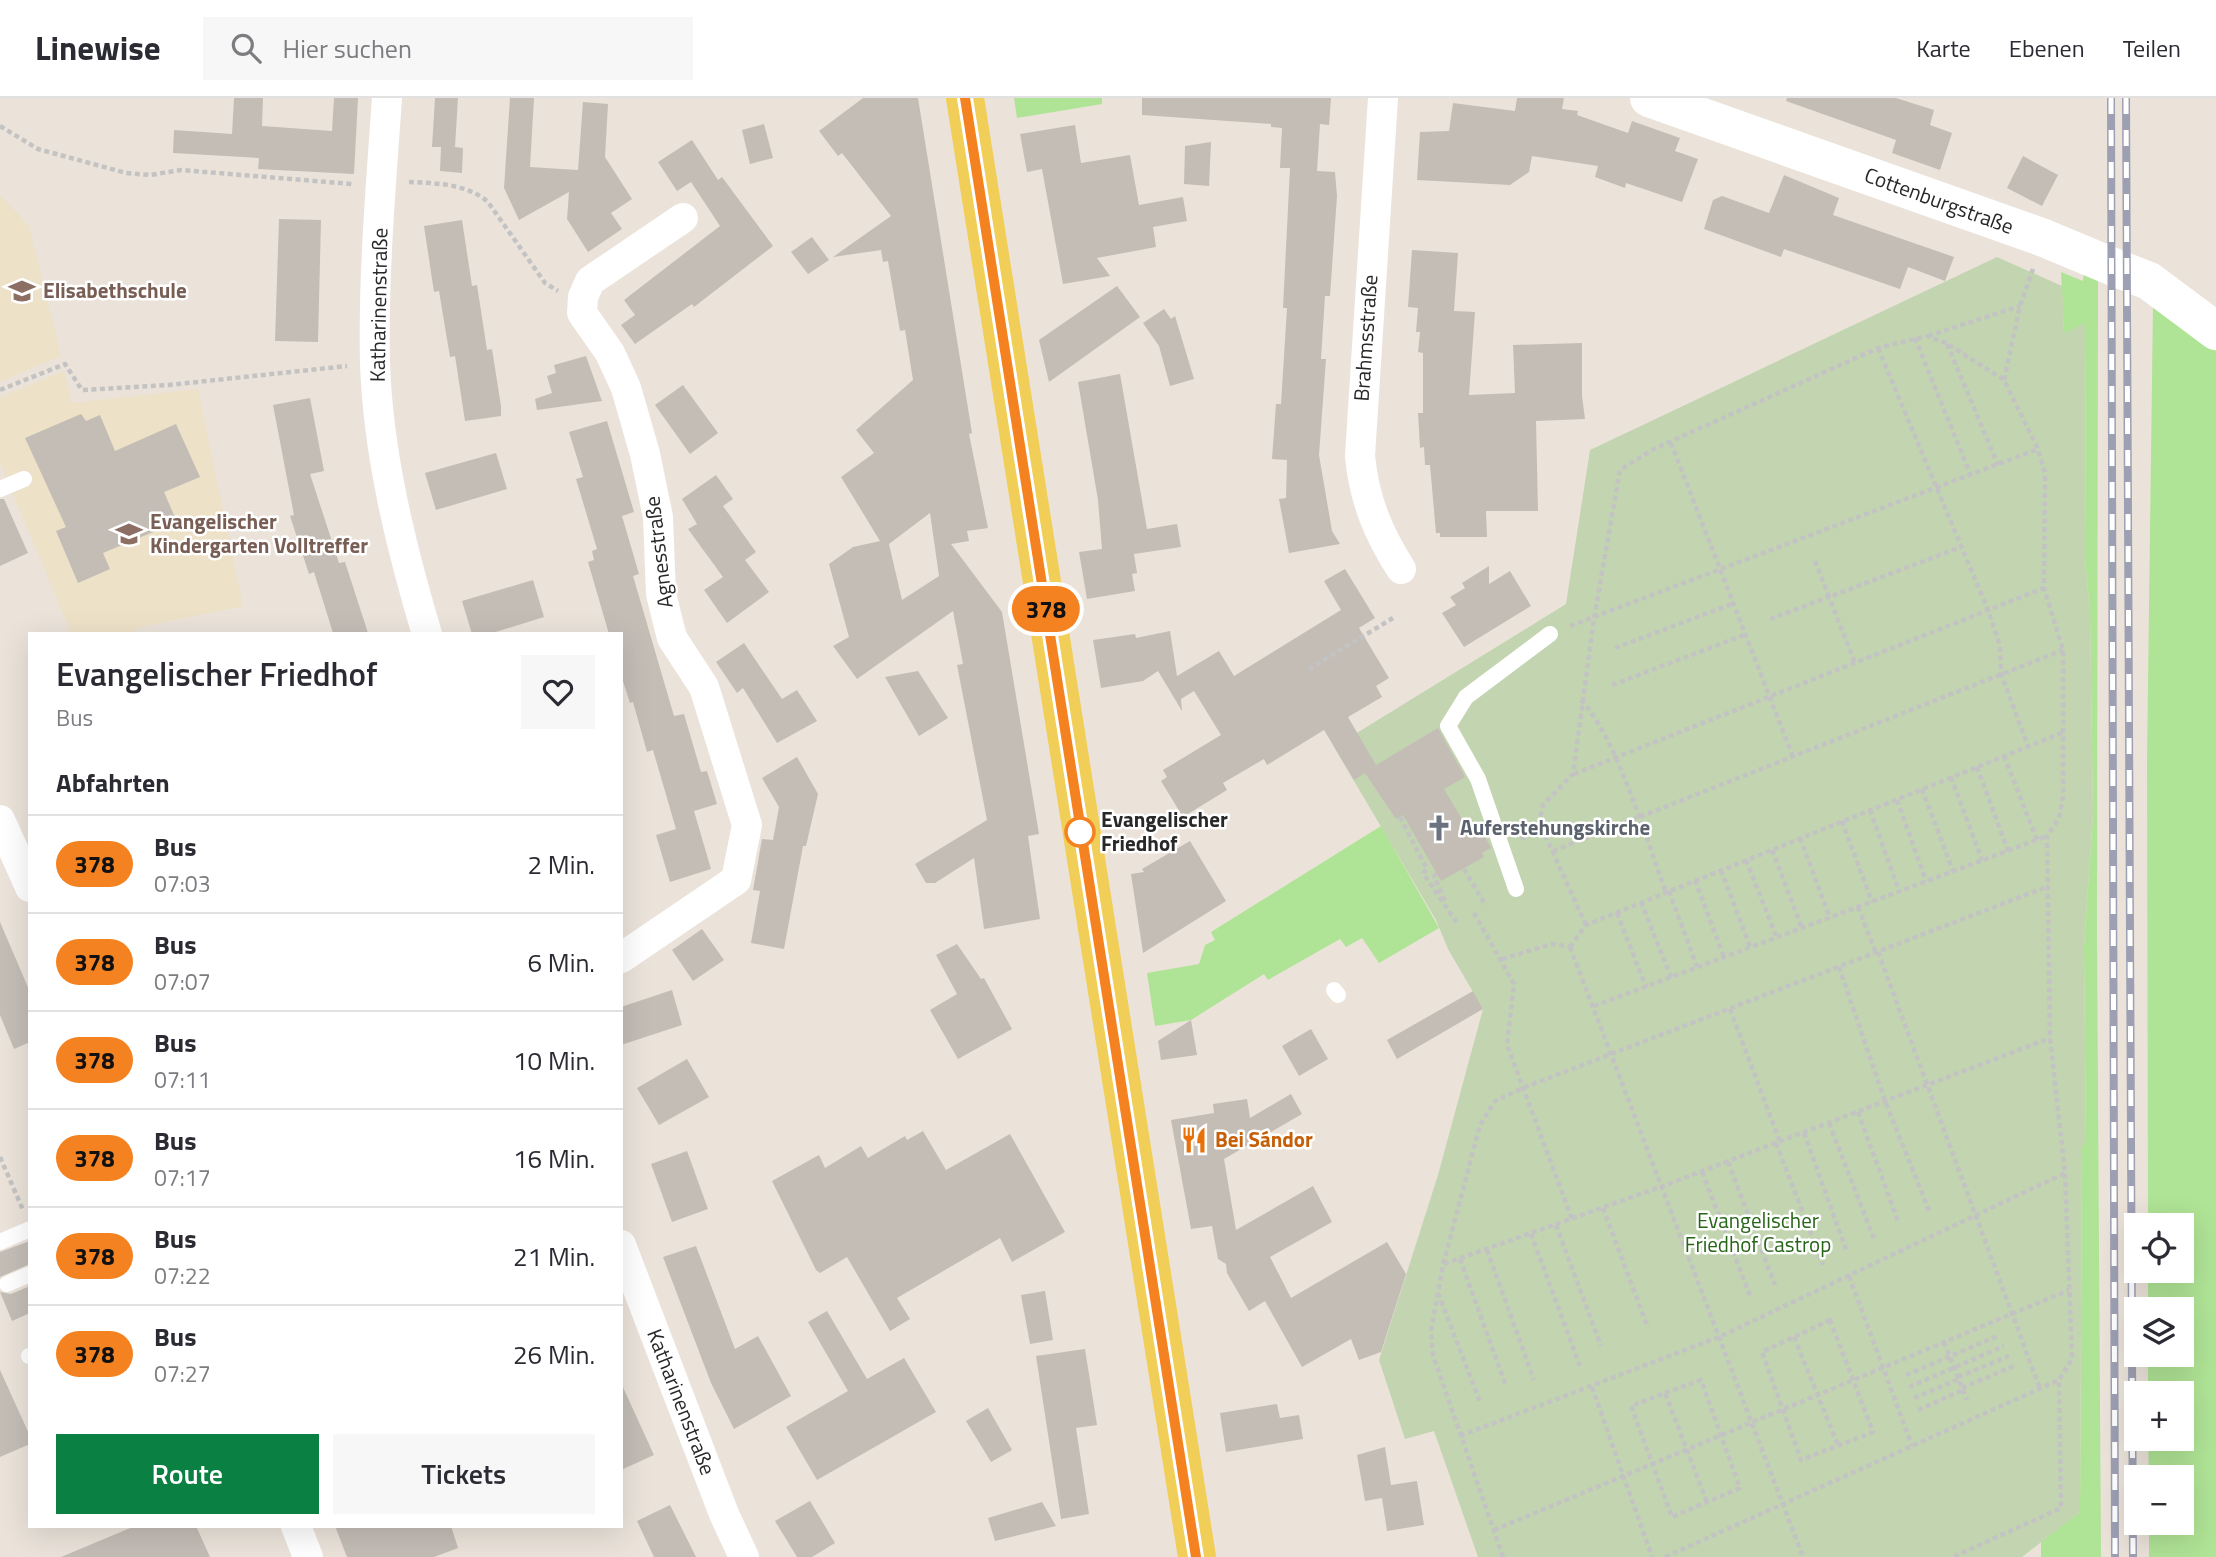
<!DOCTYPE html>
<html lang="de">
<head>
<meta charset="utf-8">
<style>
  body { margin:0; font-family:"Titillium Web",sans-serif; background:#f7f7f7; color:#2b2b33; height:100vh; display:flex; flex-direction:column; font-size:26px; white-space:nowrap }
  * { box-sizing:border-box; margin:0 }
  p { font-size:23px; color:#7c7c81 }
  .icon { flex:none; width:38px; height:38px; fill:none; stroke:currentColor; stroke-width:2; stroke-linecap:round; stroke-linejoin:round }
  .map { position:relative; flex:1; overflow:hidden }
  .sheet { position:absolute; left:28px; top:534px; width:595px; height:896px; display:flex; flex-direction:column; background:#fff; border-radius:0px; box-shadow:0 7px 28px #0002 }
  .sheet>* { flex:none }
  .badge { padding:0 14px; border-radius:23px; font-size:24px; line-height:46px }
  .controls { position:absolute; left:2124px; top:1115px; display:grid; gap:14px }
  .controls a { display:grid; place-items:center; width:70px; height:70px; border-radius:0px; background:#fff; box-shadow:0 7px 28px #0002; font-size:35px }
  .map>.badge { position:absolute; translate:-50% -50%; box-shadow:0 0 0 4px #fff }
  h2 { padding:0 28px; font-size:26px; line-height:63px }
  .round { display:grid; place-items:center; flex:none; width:74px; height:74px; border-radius:0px; background:#f7f7f7 }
  .summary { display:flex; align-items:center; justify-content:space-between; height:119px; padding:0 28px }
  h1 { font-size:33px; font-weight:600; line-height:52px }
  .cta { display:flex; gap:14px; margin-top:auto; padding:14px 28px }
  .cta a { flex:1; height:80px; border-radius:0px; background:#0b8043; color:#fff; font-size:28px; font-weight:600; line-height:80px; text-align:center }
  .cta a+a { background:#f7f7f7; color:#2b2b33 }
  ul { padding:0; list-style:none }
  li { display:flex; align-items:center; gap:21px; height:98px; padding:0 28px; border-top:2px solid #e1e1e2 }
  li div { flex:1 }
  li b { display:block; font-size:26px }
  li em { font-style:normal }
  li .badge { min-width:77px; font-weight:700; text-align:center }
  header { display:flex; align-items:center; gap:42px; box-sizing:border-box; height:98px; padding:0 35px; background:#fff; border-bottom:2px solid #e1e1e2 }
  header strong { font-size:33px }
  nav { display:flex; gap:38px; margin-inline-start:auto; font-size:24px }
  .search { width:490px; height:63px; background:#f7f7f7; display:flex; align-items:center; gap:18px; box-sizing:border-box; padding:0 24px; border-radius:0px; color:#7c7c81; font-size:26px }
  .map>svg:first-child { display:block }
  .education { fill:#ede1c8 }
  .green { fill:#afe395 }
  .cemetery { fill:#c2d5b0 }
  .building { fill:#c3bdb6; fill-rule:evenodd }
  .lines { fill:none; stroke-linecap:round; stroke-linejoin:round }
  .path { stroke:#c3c3c3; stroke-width:4.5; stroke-dasharray:5 3.5; stroke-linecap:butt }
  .service { stroke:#fff; stroke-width:16 }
  .minor { stroke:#fff; stroke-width:30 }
  .tertiary { stroke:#fff; stroke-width:38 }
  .primary { stroke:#f1ce58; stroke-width:38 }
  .rail-casing { stroke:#9da0b3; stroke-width:8 }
  .rail { stroke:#fff; stroke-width:5; stroke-dasharray:16; stroke-linecap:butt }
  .line-casing { stroke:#fff; stroke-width:16 }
  .line { stroke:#f58220; stroke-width:10 }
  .stop-dot { fill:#fff; stroke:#f58220; stroke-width:3.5 }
  .labels { text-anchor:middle; stroke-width:5; stroke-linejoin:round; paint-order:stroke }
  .street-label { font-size:21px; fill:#282828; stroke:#fff }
  .education-label { font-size:21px; font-weight:bold; fill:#785e54; stroke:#fff; text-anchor:start }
  .stop-label { font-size:21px; font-weight:bold; fill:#282828; stroke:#fff; text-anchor:start }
  .worship-label { font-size:21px; font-weight:bold; fill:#5b616d; stroke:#fff; text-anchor:start }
  .food-label { font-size:21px; font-weight:bold; fill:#c56008; stroke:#fff; text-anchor:start }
  .park-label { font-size:21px; fill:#286519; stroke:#fff }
</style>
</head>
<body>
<header>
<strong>Linewise</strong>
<div class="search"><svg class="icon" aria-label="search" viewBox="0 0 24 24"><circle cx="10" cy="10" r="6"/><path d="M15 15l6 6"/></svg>Hier suchen</div>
<nav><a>Karte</a><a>Ebenen</a><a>Teilen</a></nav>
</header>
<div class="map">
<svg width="2216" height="1459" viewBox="0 0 2216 1459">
  <rect width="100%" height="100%" fill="#ebe3da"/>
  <g class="education">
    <polygon points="0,97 29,128 61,258 0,284"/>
    <polygon points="64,273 72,305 198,291 243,508 146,528 128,535 71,535 0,365 0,299"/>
  </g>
  <g class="green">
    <polygon points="1014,0 1102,0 1102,6 1017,20"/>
    <polygon points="2061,174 2083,183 2084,174 2098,180 2097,840 2101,1459 2041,1459 2041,1444 2080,1414 2082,1048 2086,1045 2084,848 2093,717 2090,514 2085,462 2086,226 2064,236"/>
    <polygon points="2153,205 2216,253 2216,1459 2149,1459 2149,1425 2182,1424 2182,1379 2149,1379 2148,1341 2182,1340 2182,1295 2148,1295 2148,1257 2182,1256 2182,1211 2148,1211 2148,1173 2182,1172 2182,1127 2148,1127 2147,664"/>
    <polygon points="1381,728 1439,830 1379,865 1362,840 1346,849 1340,841 1268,882 1264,876 1191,922 1155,928 1147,875 1199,866 1205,847 1215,842 1211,834"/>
  </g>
  <polygon class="cemetery" points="1997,159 2062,188 2064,235 2086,225 2085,462 2090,514 2093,717 2084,848 2086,1045 2082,1048 2080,1414 2022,1459 1478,1459 1434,1333 1405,1341 1379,1262 1438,1077 1483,911 1448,851 1436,822 1334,649 1566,506 1590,352"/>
  <g class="building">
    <polygon points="234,0 263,0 262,28 332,33 334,0 358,0 354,76 258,71 259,60 173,55 174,32 232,36"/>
    <polygon points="435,0 458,0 455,49 463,50 462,75 440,73 441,49 432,49"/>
    <polygon points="510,0 534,0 530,69 578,72 583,4 608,6 605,59 632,101 611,115 622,131 588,154 567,121 569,94 519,122 504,90"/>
    <path d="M863,0H918L972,335L969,336L988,430L967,433L969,443L951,446L1002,514L1039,736L1028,738L1040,821L984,831L974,760L935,785H926L915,766L987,722L957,567L963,566L953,513L857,581L833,548L849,539L829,466L853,449L880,443L841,379L874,355L856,332L913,282L905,232L900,233L888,163L883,164L881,152L833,159L891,118L842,55L838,58L819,33ZM930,415L939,478L902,502L889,446Z"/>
    <polygon points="1142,0 1331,0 1329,27 1320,26 1317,73 1335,74 1337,98 1330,198 1325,198 1321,261 1326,261 1319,357 1332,433 1340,446 1289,455 1279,401 1286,400 1287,362 1272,361 1276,306 1281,306 1287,210 1283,210 1290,70 1280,70 1282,30 1271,29 1271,26 1142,17"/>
    <polygon points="1517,0 1564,0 1562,11 1578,13 1577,17 1628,35 1632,23 1680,40 1675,53 1698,61 1682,104 1626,85 1625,90 1595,79 1598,68 1532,58 1529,74 1510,87 1417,82 1420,34 1449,33 1453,5 1515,13"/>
    <polygon points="1787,0 1896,0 1934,12 1930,27 1952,35 1940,72 1892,55 1896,42 1786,3"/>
    <polygon points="764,26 773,60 750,66 742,32"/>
    <polygon points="1075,27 1081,65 1130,57 1139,107 1183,99 1187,123 1153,129 1156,149 1097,160 1110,178 1063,186 1042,71 1027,74 1020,36"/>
    <polygon points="692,42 718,82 722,79 773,148 694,209 692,206 635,246 621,227 635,217 624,202 720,128 691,84 677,93 658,64"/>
    <polygon points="1211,44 1209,88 1184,86 1185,48"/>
    <polygon points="2023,58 2058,77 2042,108 2007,90"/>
    <polygon points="1784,77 1839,100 1833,117 1954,159 1945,183 1908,169 1900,191 1784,151 1781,159 1704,131 1713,102 1722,98 1769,115"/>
    <polygon points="279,121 321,122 318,244 275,243"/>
    <polygon points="462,122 472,188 477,187 487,252 492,251 501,308 501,318 465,323 455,258 450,259 439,193 434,194 424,128"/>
    <polygon points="812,139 829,162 808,176 791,154"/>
    <polygon points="1412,152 1458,155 1454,213 1475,214 1469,297 1515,295 1513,247 1582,245 1582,298 1585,321 1536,323 1538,413 1486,413 1487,439 1440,439 1440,435 1436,435 1430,367 1425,367 1424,349 1420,350 1418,315 1423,315 1423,255 1418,254 1420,234 1416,234 1418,210 1408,209"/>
    <polygon points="1117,188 1140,219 1049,284 1039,242"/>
    <polygon points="1164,211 1171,221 1175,218 1194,281 1170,288 1159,248 1143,225"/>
    <polygon points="586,258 602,303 537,312 535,301 552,295 547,278 556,275 554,267"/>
    <polygon points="1120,276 1147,431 1177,426 1181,449 1134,456 1137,475 1132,476 1135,493 1087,501 1079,454 1102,451 1098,402 1078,284"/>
    <polygon points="683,287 718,335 690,356 655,307"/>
    <polygon points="310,300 324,373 310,376 339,465 345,464 368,535 333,535 314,474 309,476 290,418 294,417 273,307"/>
    <polygon points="81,316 86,323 100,317 115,353 176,326 200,379 164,394 177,424 103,455 110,471 78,485 56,433 66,429 25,340"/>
    <polygon points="607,323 634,414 622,418 639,476 633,478 674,618 684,616 701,674 707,673 717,706 694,713 711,771 670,784 656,737 676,731 653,652 647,654 633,604 630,605 621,577 621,536 609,536 588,464 594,462 592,453 597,451 576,381 583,379 569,334"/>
    <polygon points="496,355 507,391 436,412 425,375"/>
    <polygon points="716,377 733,401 723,408 756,454 745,462 769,494 727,525 704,492 723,479 688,431 697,426 682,401"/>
    <polygon points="0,401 4,401 28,455 0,468"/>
    <polygon points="1489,468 1489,486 1510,473 1531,508 1464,549 1442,515 1456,507 1450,499 1465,490 1462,485"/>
    <polygon points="1345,471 1375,520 1359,530 1389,580 1376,588 1382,599 1348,619 1376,667 1438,630 1465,679 1444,691 1469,733 1479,727 1491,750 1482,755 1484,759 1441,783 1403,717 1396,721 1365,675 1354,682 1324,632 1267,667 1264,661 1223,685 1227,692 1183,719 1161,683 1167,679 1163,672 1221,637 1194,593 1181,601 1182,613 1158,573 1143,583 1101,590 1093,542 1135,536 1136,540 1170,533 1177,578 1219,553 1234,578 1341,512 1324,483"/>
    <polygon points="533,482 544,519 489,536 472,536 462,503"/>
    <polygon points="744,545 782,601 797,592 817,623 777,645 743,590 737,595 716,564"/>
    <polygon points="918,573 948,620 919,638 885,579"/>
    <polygon points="797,659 818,696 806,748 803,748 784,851 751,845 760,793 753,792 762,741 773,742 779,709 762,680"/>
    <polygon points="1190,743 1226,803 1143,855 1131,776 1144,774 1142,771"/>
    <polygon points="0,824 30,894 30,944 14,951 0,917"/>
    <polygon points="702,831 724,862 693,883 672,852"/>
    <polygon points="957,846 981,881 984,880 1012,931 958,961 930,912 957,896 936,857"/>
    <polygon points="672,892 682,927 621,947 621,909"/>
    <polygon points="1473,893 1483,911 1397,961 1387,942"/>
    <polygon points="1191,922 1197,957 1161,962 1158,943"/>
    <polygon points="1311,931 1328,961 1299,978 1282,948"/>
    <polygon points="687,961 709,999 659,1027 637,990"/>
    <polygon points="1291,996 1302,1016 1224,1061 1236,1132 1313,1088 1332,1124 1270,1159 1291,1200 1387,1144 1406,1176 1381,1254 1359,1262 1351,1241 1302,1269 1265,1203 1249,1213 1227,1175 1226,1166 1218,1161 1212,1128 1191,1131 1171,1022 1214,1015 1213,1006 1247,1001 1250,1020"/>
    <polygon points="923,1033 946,1072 1010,1036 1065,1134 1012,1164 1000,1140 897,1200 910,1221 890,1233 847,1159 820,1175 816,1172 772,1083 819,1057 825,1070 861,1048 868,1060 905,1038 907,1042"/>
    <polygon points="687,1053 708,1111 672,1124 651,1066"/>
    <polygon points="30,1143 30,1166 0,1179 0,1154"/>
    <polygon points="696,1148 735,1251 758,1238 791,1298 734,1331 711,1285 663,1159"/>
    <polygon points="30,1188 30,1215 12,1223 0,1194 11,1196"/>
    <polygon points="1045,1193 1053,1242 1030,1246 1021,1197"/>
    <polygon points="827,1213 867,1281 904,1260 936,1314 817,1382 786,1329 848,1293 808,1224"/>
    <polygon points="1085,1251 1097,1327 1076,1330 1089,1416 1061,1421 1036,1258"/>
    <polygon points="0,1272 30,1338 30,1346 0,1359"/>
    <polygon points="621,1285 654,1357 621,1372"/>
    <polygon points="1277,1306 1280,1320 1299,1317 1303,1341 1226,1354 1220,1315"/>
    <polygon points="988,1310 1012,1352 991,1364 966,1323"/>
    <polygon points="1385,1349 1391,1387 1417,1383 1424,1427 1387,1433 1382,1400 1365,1403 1357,1357"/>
    <polygon points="810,1403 835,1445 812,1459 797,1459 775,1423"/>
    <polygon points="1042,1404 1056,1428 995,1443 988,1420"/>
    <polygon points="670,1407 696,1459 654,1459 637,1423"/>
    <polygon points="135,1428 196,1428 210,1459 61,1459"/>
    <polygon points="335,1428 451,1428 458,1450 434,1459 347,1459"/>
  </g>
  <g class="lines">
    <g class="path">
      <polyline points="0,28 38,51 126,75 150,77 181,72 352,86"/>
      <path d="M409,84C436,85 468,86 488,104L545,185L558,193"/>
      <polyline points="1928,238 2020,208"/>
      <polyline points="1915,240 1971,378"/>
      <polyline points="1947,246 1998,367"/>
      <polyline points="1878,250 1988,512 2000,548 2001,576 2028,648"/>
      <polyline points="2004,282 2020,208 2033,171"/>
      <polyline points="0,292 65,266 82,292 169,287 347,268"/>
      <polyline points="1671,345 1793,659"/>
      <polyline points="1815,463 1829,499 1961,449"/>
      <polyline points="1770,521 1829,499 1855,565"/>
      <polyline points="1570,528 2038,351"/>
      <polyline points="1615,550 1735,505"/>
      <polyline points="1309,571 1393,520"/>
      <polyline points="1612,587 1747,536"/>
      <path d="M1581,602C1616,638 1647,744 1666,794"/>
      <polyline points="2004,658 2037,742"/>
      <polyline points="1977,669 2008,753"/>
      <polyline points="1574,676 2044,490"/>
      <polyline points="1951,679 1982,762"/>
      <polyline points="1922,691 1953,773"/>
      <polyline points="1897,702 1926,783"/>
      <polyline points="1870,712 1899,793"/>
      <polyline points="1400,719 1427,771 1423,775 1457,825"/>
      <polyline points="1842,723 1872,804"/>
      <polyline points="1800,740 1830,820"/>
      <polyline points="1521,741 1542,730"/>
      <polyline points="1772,752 1802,830"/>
      <polyline points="1553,753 2063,552"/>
      <polyline points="1746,762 1777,840"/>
      <polyline points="1464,771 1486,808"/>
      <polyline points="1721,772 1750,849"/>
      <polyline points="1437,776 1434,778 1446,805"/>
      <polyline points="1695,782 1724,859"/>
      <polyline points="1669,793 1697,869"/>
      <polyline points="1641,804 1671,879"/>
      <polyline points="1858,809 1876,855"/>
      <polyline points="1474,815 1514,886 1507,947 1572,1121"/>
      <polyline points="1617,815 1646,889"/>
      <polyline points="1586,827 1539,724 1543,707 1573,676 1594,520 1620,372 1652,352 1878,250 1927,238 1946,245 2004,282 2038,351 2045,375 2044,490 2063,552 2063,699 2059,720 2047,738 2050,940 2065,1075 2072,1261 2059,1282 2061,1410 1953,1459"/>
      <polyline points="1570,849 1803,1459"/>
      <polyline points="1570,849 1586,827 2064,634"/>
      <polyline points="1878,854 2040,1291"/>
      <polyline points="1502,861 1552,846 1570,849"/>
      <polyline points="1839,869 1885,1003 1930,1115"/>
      <polyline points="1594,908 2047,738"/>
      <polyline points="1730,911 1780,1044"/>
      <polyline points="1858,1014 1899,1126"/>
      <polyline points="1829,1025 1874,1141"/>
      <polyline points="1804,1035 1847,1154"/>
      <polyline points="1776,1045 1823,1167"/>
      <polyline points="0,1059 23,1112"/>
      <polyline points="1728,1064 1775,1187"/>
      <polyline points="1702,1074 1751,1200"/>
      <polyline points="1603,1110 1648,1230"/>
      <polyline points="1556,1127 1601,1248"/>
      <polyline points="1531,1136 1580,1268"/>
      <polyline points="1487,1152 1534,1282"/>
      <polyline points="1460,1161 1506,1288"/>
      <polyline points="1444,1166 1663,1088 2050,940"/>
      <polyline points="1849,1178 1912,1348"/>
      <polyline points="1438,1195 1480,1304"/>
      <polygon points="1830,1222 1873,1334 1801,1362 1762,1254"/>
      <polyline points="1794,1239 1838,1347"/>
      <polyline points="1944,1244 1967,1302"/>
      <polyline points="1906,1277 2000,1237"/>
      <polyline points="1958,1279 2009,1258"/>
      <polyline points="1592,1289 1652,1459"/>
      <polyline points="1909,1289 2004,1248"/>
      <polyline points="1962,1290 2014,1268"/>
      <polyline points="1665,1295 1701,1282 1740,1390 1672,1419 1631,1308 1665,1295 1707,1404"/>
      <polyline points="1914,1300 1959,1281"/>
      <polyline points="1918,1312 1963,1292"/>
      <polyline points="1460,1338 1719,1239 2065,1075"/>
      <polyline points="1494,1432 2069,1192"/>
      <polyline points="1503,1459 1433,1257 1431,1233 1443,1167 1480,1027 1495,1003 1525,989 2049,788"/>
      <polyline points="1665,1459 2059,1282"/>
    </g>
    <g class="service">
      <polyline points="0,391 24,381"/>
      <polyline points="1516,791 1478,681 1448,628 1466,599 1550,536"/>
      <polyline points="1334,892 1338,897"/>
      <polyline points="0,1144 30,1131"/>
      <polyline points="7,1186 30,1176"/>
      <polyline points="29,1258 30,1258"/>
    </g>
    <g class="minor">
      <path d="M387,0C381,87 373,177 375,265C378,356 401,449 427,536"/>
      <path d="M1383,0L1360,358C1364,401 1378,435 1401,471"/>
      <polyline points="0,722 30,789"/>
      <polyline points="621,860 736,782 747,727 704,589 672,540 661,496 658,419 645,356 626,290 610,255 582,215 583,199 590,183 683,120"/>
      <polyline points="621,1147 724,1416 744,1459"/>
      <polyline points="296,1428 308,1459"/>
    </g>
    <polyline class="tertiary" points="1649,0 2044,140 2111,168 2149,183 2216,233"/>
    <polyline class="primary" points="965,0 1197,1459"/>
    <g class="rail-casing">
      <g id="rail">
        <polyline points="2111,0 2115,1459"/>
        <polyline points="2126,0 2133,1459"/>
      </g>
    </g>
    <use href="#rail" class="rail"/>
  </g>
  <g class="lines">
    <g class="line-casing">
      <polyline id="line" points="965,0 1196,1459"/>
    </g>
    <use href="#line" class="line"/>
  </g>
  <defs>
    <g id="school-bare" transform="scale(2.1)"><path d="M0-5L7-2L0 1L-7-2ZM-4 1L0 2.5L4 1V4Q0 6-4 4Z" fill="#8d6e63" stroke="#fff" stroke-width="2.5" paint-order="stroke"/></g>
    <g id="church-bare" transform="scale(2.1)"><path d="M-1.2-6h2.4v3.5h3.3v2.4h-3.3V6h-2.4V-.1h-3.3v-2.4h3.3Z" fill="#6b7280" stroke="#fff" stroke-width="2.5" paint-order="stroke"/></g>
    <g id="restaurant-bare" transform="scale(2.1)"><path d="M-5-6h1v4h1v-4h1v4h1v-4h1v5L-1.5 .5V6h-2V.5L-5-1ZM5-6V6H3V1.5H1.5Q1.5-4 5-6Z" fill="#e8710a" stroke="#fff" stroke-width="2.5" paint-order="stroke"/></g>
  </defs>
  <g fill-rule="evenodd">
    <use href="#school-bare" x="22" y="193"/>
    <use href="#school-bare" x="129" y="436"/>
    <use href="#church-bare" x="1439" y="730"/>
    <use href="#restaurant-bare" x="1194" y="1042"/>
  </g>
  <circle class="stop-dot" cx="1080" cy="734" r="14"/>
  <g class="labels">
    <g class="street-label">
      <text transform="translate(1939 103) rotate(20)" y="7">Cottenburgstraße</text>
      <text transform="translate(379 207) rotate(-89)" y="7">Katharinenstraße</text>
      <text transform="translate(1366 240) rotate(-86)" y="7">Brahmsstraße</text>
      <text transform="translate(659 454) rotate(-97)" y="7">Agnesstraße</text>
      <text transform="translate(681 1304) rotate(69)" y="7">Katharinenstraße</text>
    </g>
    <g class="education-label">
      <text x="43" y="200">Elisabethschule</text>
      <text x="150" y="431">Evangelischer<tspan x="150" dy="24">Kindergarten Volltreffer</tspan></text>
    </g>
    <g class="stop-label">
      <text x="1101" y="729">Evangelischer<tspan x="1101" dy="24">Friedhof</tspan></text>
    </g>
    <g class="worship-label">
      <text x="1460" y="737">Auferstehungskirche</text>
    </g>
    <g class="food-label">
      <text x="1215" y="1049">Bei Sándor</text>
    </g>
    <g class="park-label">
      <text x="1758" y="1130">Evangelischer<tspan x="1758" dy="24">Friedhof Castrop</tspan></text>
    </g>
  </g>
</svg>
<div class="controls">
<a><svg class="icon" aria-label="locate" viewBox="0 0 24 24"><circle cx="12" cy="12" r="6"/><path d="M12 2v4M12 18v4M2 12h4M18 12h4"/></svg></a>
<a><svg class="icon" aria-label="layers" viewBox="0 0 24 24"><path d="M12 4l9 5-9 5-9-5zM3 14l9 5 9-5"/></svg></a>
<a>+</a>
<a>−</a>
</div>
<b class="badge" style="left:1046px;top:511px;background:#f58220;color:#111">378</b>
<section class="sheet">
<div class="summary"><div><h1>Evangelischer Friedhof</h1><p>Bus</p></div><a class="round"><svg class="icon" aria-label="heart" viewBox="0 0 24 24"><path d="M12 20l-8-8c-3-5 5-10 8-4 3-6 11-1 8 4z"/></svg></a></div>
<h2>Abfahrten</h2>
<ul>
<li><span class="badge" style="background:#f58220;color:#111">378</span><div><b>Bus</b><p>07:03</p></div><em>2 Min.</em></li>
<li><span class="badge" style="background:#f58220;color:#111">378</span><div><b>Bus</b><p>07:07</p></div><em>6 Min.</em></li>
<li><span class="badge" style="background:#f58220;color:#111">378</span><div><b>Bus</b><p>07:11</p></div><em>10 Min.</em></li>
<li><span class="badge" style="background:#f58220;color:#111">378</span><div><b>Bus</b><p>07:17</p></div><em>16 Min.</em></li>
<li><span class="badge" style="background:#f58220;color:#111">378</span><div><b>Bus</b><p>07:22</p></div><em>21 Min.</em></li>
<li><span class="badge" style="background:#f58220;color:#111">378</span><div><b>Bus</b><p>07:27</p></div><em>26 Min.</em></li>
</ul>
<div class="cta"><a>Route</a><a>Tickets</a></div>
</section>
</div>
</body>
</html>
